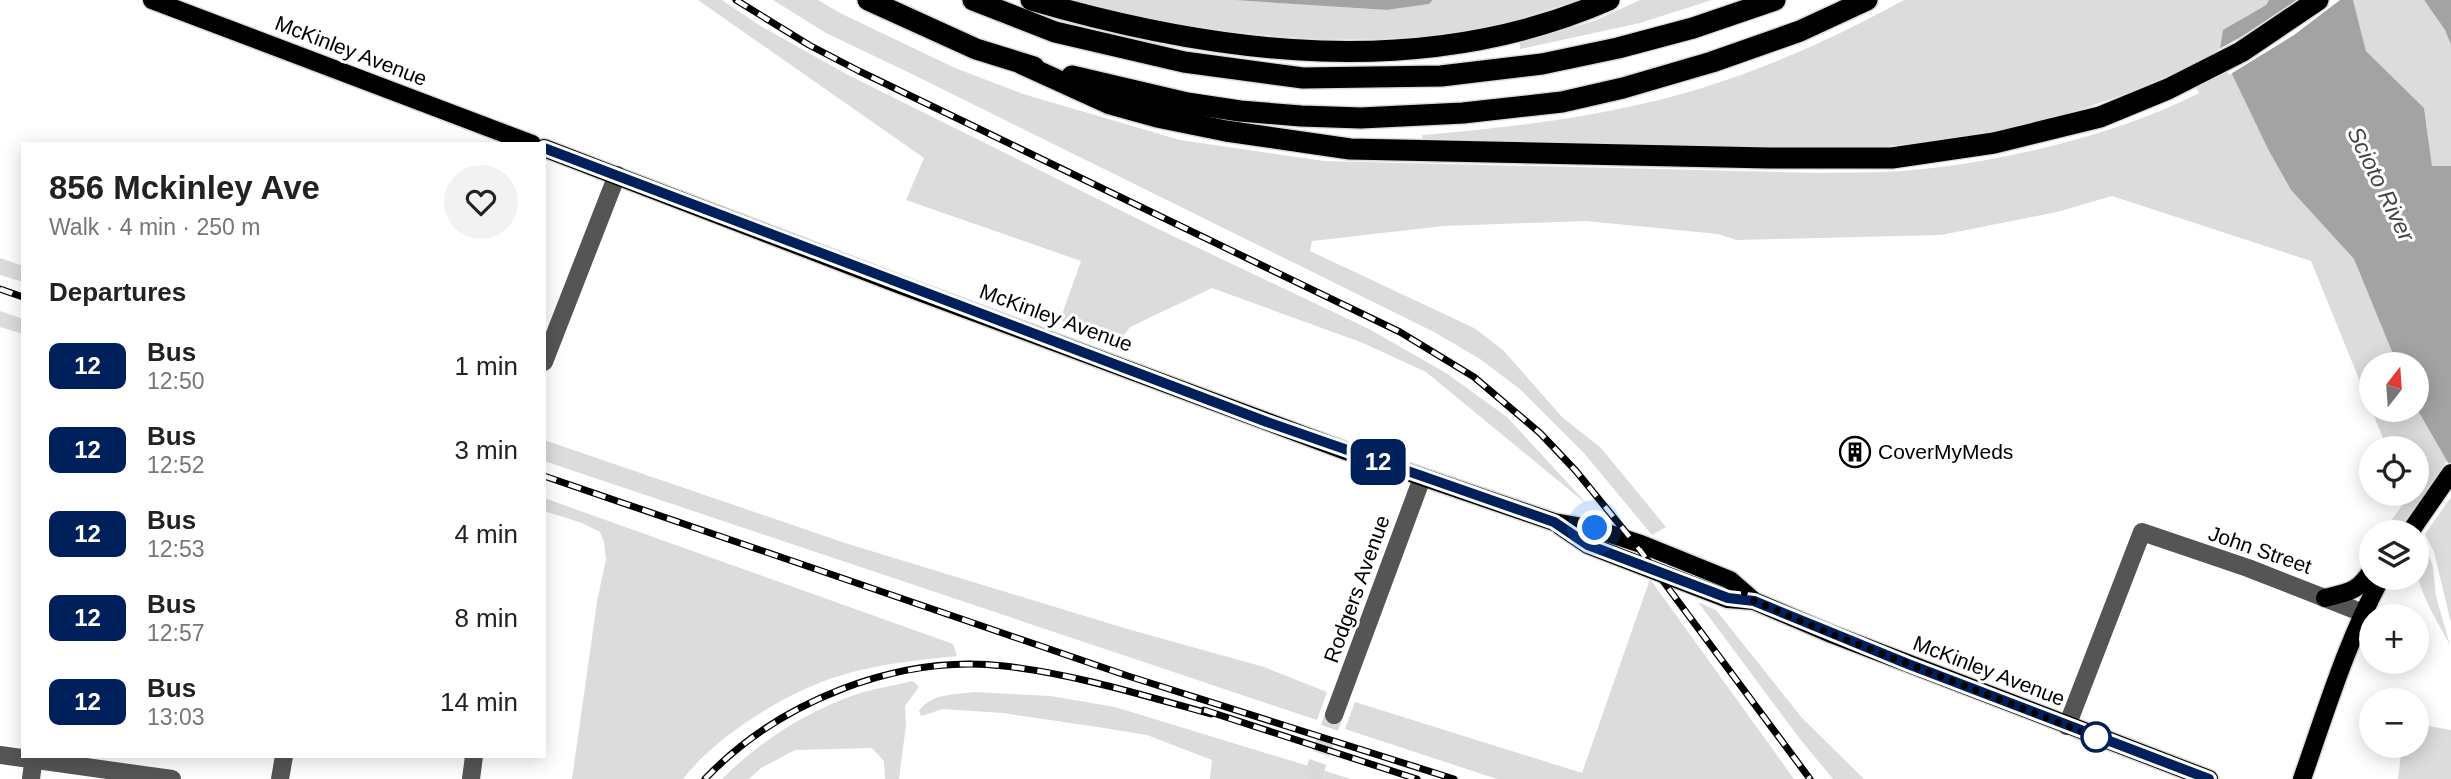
<!DOCTYPE html>
<html lang="en">
<head>
<meta charset="utf-8">
<style>
  body { margin:0; font-family:Arial,sans-serif; background:#f2f2f2; color:#222; height:100vh; display:flex; flex-direction:column; font-size:26px; white-space:nowrap }
  * { box-sizing:border-box; margin:0 }
  p { font-size:23px; color:#767676 }
  .icon { flex:none; width:38px; height:38px; fill:none; stroke:currentColor; stroke-width:2; stroke-linecap:round; stroke-linejoin:round }
  .map { position:relative; flex:1; overflow:hidden }
  .drawer { position:absolute; left:21px; top:142px; width:525px; height:616px; display:flex; flex-direction:column; background:#fff; border-radius:0px; box-shadow:0 4px 18px #0003 }
  .drawer>* { flex:none }
  .badge { padding:0 14px; border-radius:10px; font-size:24px; line-height:46px }
  .needle { width:46px; rotate:17deg }
  .buttons { position:absolute; left:2359px; top:352px; display:grid; gap:14px }
  .buttons a { display:grid; place-items:center; width:70px; height:70px; border-radius:50%; background:#fff; box-shadow:0 4px 18px #0003; font-size:35px }
  .you { position:absolute; width:35px; height:35px; margin:-18px; border:5px solid #fff; border-radius:50%; background:#1a73e8; box-shadow:0 0 0 10px #1a73e833 }
  .map>.badge { position:absolute; translate:-50% -50%; box-shadow:0 0 0 4px #fff }
  h2 { padding:0 28px; font-size:26px; line-height:63px }
  .round { display:grid; place-items:center; flex:none; width:74px; height:74px; border-radius:37px; background:#f2f2f2 }
  .head { display:flex; align-items:center; justify-content:space-between; height:119px; padding:0 28px }
  h1 { font-size:33px; font-weight:600; line-height:52px }
  ul { padding:0; list-style:none }
  li { display:flex; align-items:center; gap:21px; height:84px; padding:0 28px }
  li div { flex:1 }
  li b { display:block; font-size:26px }
  li em { font-style:normal }
  li .badge { min-width:77px; font-weight:700; text-align:center }
  .map>svg:first-child { display:block }
  .green { fill:#dcdcdc }
  .water { fill:#a3a3a3 }
  .pier { fill:#fff }
  .lines { fill:none; stroke-linecap:round; stroke-linejoin:round }
  .minor-tunnel { stroke:#d9d9d9; stroke-width:18; stroke-dasharray:18 9; stroke-linecap:butt }
  .major-casing { stroke:#dbdbdb; stroke-width:21 }
  .highway-casing { stroke:#dbdbdb; stroke-width:24 }
  .minor { stroke:#555; stroke-width:18 }
  .major { stroke:#000; stroke-width:18 }
  .highway { stroke:#000; stroke-width:21 }
  .rail-casing { stroke:#000; stroke-width:7 }
  .rail { stroke:#fff; stroke-width:4.5; stroke-dasharray:13; stroke-linecap:butt }
  .line-casing { stroke:#fff; stroke-width:16 }
  .line { stroke:#00205b; stroke-width:10 }
  .walk { stroke:#000; stroke-width:7; stroke-dasharray:0 12.6 }
  .stop-dot { fill:#fff; stroke:#00205b; stroke-width:3.5 }
  .labels { text-anchor:middle; stroke-width:6; stroke-linejoin:round; paint-order:stroke }
  .street-label { font-size:21px; fill:#000; stroke:#fff }
  .poi-label { font-size:21px; fill:#000; stroke:#fff; text-anchor:start }
  .water-label { font-size:23px; font-style:italic; fill:#444; stroke:#fff }
</style>
</head>
<body>
<div class="map">
<svg width="2451" height="779" viewBox="0 0 2451 779">
  <rect width="100%" height="100%" fill="#fff"/>
  <g class="green">
    <polygon points="698,0 722,0 759,25 848,75 1150,225 1369,329 1446,373 1507,417 1589,506 1426,372 1363,343 1212,288 1130,327 1119,342 1060,320 1081,261 906,200 924,158"/>
    <path d="M773,0H818L842,14L955,68L1023,94L1180,140L1324,161L1820,173C1847,172 1874,173 1900,171C1995,164 2115,136 2199,93L2184,68C2085,116 1982,141 1873,147C1815,150 1756,146 1698,146C1606,144 1514,143 1423,142L1422,135C1491,129 1560,122 1628,107C1725,87 1818,47 1904,0H2269L2266,5L2240,20L2269,151L2291,190L2354,259L2397,364H2371V410L2417,409L2447,461L2397,532L2387,527L2407,498L2405,494H2417V448H2387L2311,261L2112,196L2057,212L1941,235L1737,240L1718,234L1586,221L1444,226L1312,241L1310,251L1474,328L1503,350L1562,417L1601,448L1666,527L1652,535L1584,453L1521,390L1480,359L1434,332L916,76L826,33Z"/>
    <path d="M1073,0H1233L1387,10L1429,4L1433,0H1578C1544,11 1510,23 1475,29C1345,52 1199,34 1073,0Z"/>
    <polygon points="1640,0 1712,0 1640,23 1520,49 1520,43 1594,21"/>
    <polygon points="2353,0 2424,0 2445,30 2451,45 2451,166 2432,166 2424,108 2366,51"/>
    <polygon points="0,258 23,266 23,282 0,275"/>
    <polygon points="0,311 23,319 23,334 0,327"/>
    <polygon points="544,440 845,543 1124,628 1264,667 1327,692 1317,720 544,461"/>
    <polygon points="2451,497 2451,623 2434,552 2425,534"/>
    <path d="M544,498L953,644L957,656C917,660 877,664 839,676C788,691 716,736 683,779H572L597,602L606,559L604,542L600,532L582,523L544,511Z"/>
    <path d="M2421,548L2428,553L2433,567L2436,596L2450,645C2437,619 2405,574 2421,548Z"/>
    <polygon points="1650,579 1794,779 1497,779 1345,729 1355,702 1582,773"/>
    <polygon points="1698,602 1716,610 1802,718 1864,779 1833,779 1800,739"/>
    <path d="M913,681L919,687L905,706L906,725L899,779H885L884,761L872,748L795,750L761,768L749,779H722C758,743 801,715 849,697C869,689 892,686 913,681Z"/>
    <path d="M974,692L1050,696L1115,707L1351,779H1210L1212,760L1147,735L1104,728L1003,713L943,709L921,716L919,711C932,693 953,695 974,692Z"/>
    <polygon points="2417,724 2451,730 2451,779 2398,779 2402,746 2417,746"/>
  </g>
  <g class="water">
    <polygon points="1233,0 1433,0 1429,4 1387,10"/>
    <polygon points="2269,0 2353,0 2366,51 2424,108 2432,166 2451,166 2451,468 2417,409 2417,364 2397,364 2354,259 2291,190 2269,151 2220,49 2223,30 2266,5"/>
    <polygon points="2424,0 2451,0 2451,45 2445,30"/>
  </g>
  <polygon class="pier" points="2297,0 2340,0 2294,35 2229,75 2217,50 2241,37"/>
  <g class="lines">
    <polyline class="minor-tunnel" points="1312,779 1334,715"/>
    <g class="major-casing">
      <g id="major">
        <polyline points="152,0 532,144"/>
        <polyline points="544,148 898,284 1346,451 1554,522 1595,529 1641,544 1730,580 1754,601 1829,633 2209,779"/>
        <polyline points="1560,526 1588,545 1728,599 1754,601"/>
        <polyline points="2410,532 2451,473"/>
        <path d="M2325,598C2348,592 2358,592 2371,571"/>
        <path d="M2302,779C2326,711 2347,641 2381,578"/>
      </g>
    </g>
    <g class="highway-casing">
      <g id="highway">
        <polyline points="868,0 976,49 1034,67"/>
        <polyline points="973,0 1055,32 1184,62 1303,78 1441,76 1542,64 1618,48 1693,28 1775,0"/>
        <path d="M1031,0C1219,55 1424,81 1609,0"/>
        <polyline points="1022,64 1110,104 1157,117 1226,131 1350,149 1769,158 1892,158 1994,143 2100,117 2168,89 2241,52 2318,0"/>
        <polyline points="1072,76 1187,103 1240,111 1301,116 1361,118 1463,113 1562,102 1623,88 1712,62 1800,31 1867,0"/>
      </g>
    </g>
    <g class="minor">
      <polyline points="544,362 617,175"/>
      <polyline points="1334,715 1422,478"/>
      <polyline points="2067,726 2142,532 2248,568 2363,613"/>
      <polyline points="0,755 172,779"/>
      <polyline points="31,779 34,756"/>
      <polyline points="280,779 284,756"/>
      <polyline points="471,779 474,756"/>
    </g>
    <use href="#major" class="major"/>
    <use href="#highway" class="highway"/>
    <g class="rail-casing">
      <g id="rail">
        <polyline points="736,0 809,45 859,71 1400,332 1474,377 1540,433 1576,471 1637,546 1810,779"/>
        <polyline points="0,289 23,297"/>
        <polyline points="544,476 1128,676 1454,779"/>
        <polyline points="1204,710 1417,779"/>
        <path d="M705,779C778,702 897,654 1004,666C1074,674 1142,695 1211,714"/>
      </g>
    </g>
    <use href="#rail" class="rail"/>
  </g>
  <g class="lines">
    <g class="line-casing">
      <polyline id="line" points="544,148 1267,422 1554,522 1588,545 1728,598 1754,601 1908,664 2209,779"/>
    </g>
    <use href="#line" class="line"/>
    <polyline class="walk" points="1595,528 1641,544 1730,580 1754,601 1829,633 2096,737"/>
  </g>
  <defs>
    <g id="building-ring" transform="scale(1.575)"><circle r="9.5" fill="#fff" stroke="#000" stroke-width="1.5"/><path d="M-4-6H4V6H1V3H-1V6H-4ZM-2.5-4.3h1.7v1.8h-1.7ZM.8-4.3h1.7v1.8H.8ZM-2.5-1h1.7V.8h-1.7ZM.8-1h1.7V.8H.8Z" fill="#000"/></g>
  </defs>
  <g fill-rule="evenodd">
    <use href="#building-ring" x="1855" y="452"/>
  </g>
  <circle class="stop-dot" cx="2096" cy="737" r="14"/>
  <g class="labels">
    <g class="street-label">
      <text transform="translate(351 51) rotate(21)" y="7">McKinley Avenue</text>
      <text transform="translate(1056 318) rotate(20)" y="7">McKinley Avenue</text>
      <text transform="translate(2260 550) rotate(19)" y="7">John Street</text>
      <text transform="translate(1357 589) rotate(-70)" y="7">Rodgers Avenue</text>
      <text transform="translate(1989 671) rotate(21)" y="7">McKinley Avenue</text>
    </g>
    <g class="poi-label">
      <text x="1878" y="459">CoverMyMeds</text>
    </g>
    <g class="water-label">
      <text transform="translate(2381 184) rotate(64)" y="8">Scioto River</text>
    </g>
  </g>
</svg>
<div class="buttons">
<a><svg class="needle" viewBox="-14 -14 28 28"><path d="M0-13l5 13h-10z" fill="#e53935"/><path d="M0 13l5-13h-10z" fill="#767676"/></svg></a>
<a><svg class="icon" aria-label="locate" viewBox="0 0 24 24"><circle cx="12" cy="12" r="6"/><path d="M12 2v4M12 18v4M2 12h4M18 12h4"/></svg></a>
<a><svg class="icon" aria-label="layers" viewBox="0 0 24 24"><path d="M12 4l9 5-9 5-9-5zM3 14l9 5 9-5"/></svg></a>
<a>+</a>
<a>−</a>
</div>
<div class="you" style="left:1595px;top:528px"></div>
<b class="badge" style="left:1378px;top:462px;background:#00205b;color:#fff">12</b>
<section class="drawer">
<div class="head"><div><h1>856 Mckinley Ave</h1><p>Walk · 4 min · 250 m</p></div><a class="round"><svg class="icon" aria-label="heart" viewBox="0 0 24 24"><path d="M12 20l-8-8c-3-5 5-10 8-4 3-6 11-1 8 4z"/></svg></a></div>
<h2>Departures</h2>
<ul>
<li><span class="badge" style="background:#00205b;color:#fff">12</span><div><b>Bus</b><p>12:50</p></div><em>1 min</em></li>
<li><span class="badge" style="background:#00205b;color:#fff">12</span><div><b>Bus</b><p>12:52</p></div><em>3 min</em></li>
<li><span class="badge" style="background:#00205b;color:#fff">12</span><div><b>Bus</b><p>12:53</p></div><em>4 min</em></li>
<li><span class="badge" style="background:#00205b;color:#fff">12</span><div><b>Bus</b><p>12:57</p></div><em>8 min</em></li>
<li><span class="badge" style="background:#00205b;color:#fff">12</span><div><b>Bus</b><p>13:03</p></div><em>14 min</em></li>
</ul>
</section>
</div>
</body>
</html>
